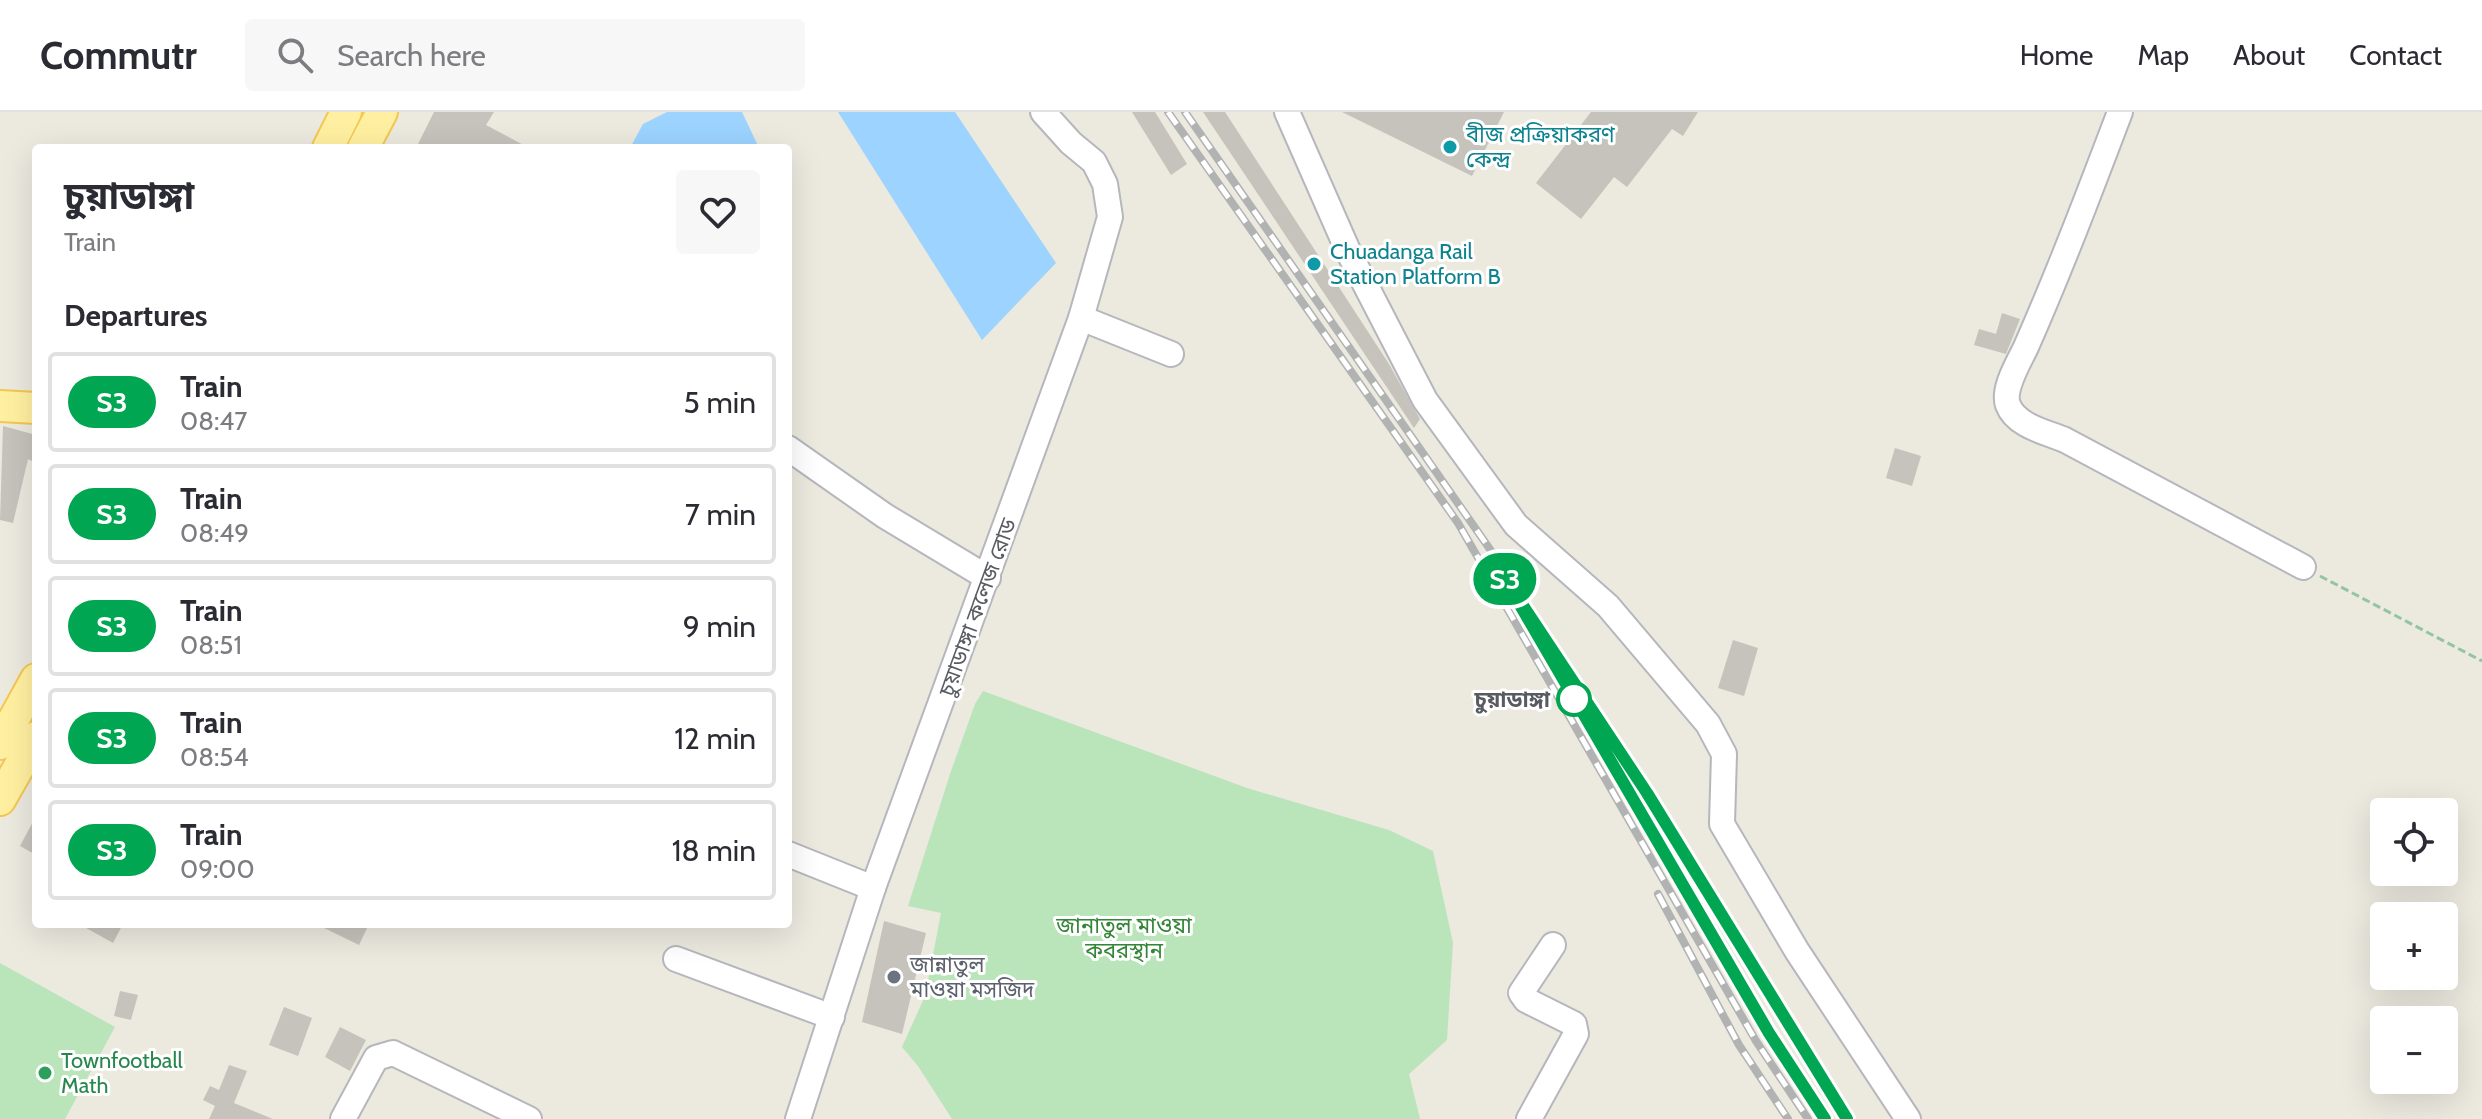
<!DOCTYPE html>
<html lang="en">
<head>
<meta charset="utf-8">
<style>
  body { margin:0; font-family:Cabin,"Noto Sans Bengali",sans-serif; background:#f7f7f7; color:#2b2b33; height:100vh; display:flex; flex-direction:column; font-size:30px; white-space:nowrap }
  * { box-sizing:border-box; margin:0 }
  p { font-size:26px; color:#7c7c81 }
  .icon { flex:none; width:44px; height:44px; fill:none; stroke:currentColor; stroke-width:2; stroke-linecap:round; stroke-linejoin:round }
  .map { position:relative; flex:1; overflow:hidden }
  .panel { position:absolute; left:32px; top:32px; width:760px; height:784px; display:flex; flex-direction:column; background:#fff; border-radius:8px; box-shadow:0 8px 32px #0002 }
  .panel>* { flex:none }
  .badge { padding:0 16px; border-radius:26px; font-size:28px; line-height:52px }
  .tools { position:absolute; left:2370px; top:686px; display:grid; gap:16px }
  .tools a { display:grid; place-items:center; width:88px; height:88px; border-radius:8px; background:#fff; box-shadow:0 8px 32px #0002; font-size:40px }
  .map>.badge { position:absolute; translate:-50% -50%; box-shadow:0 0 0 4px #fff }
  h2 { padding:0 32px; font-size:30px; line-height:72px }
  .round { display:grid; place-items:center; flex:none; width:84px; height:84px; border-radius:8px; background:#f7f7f7 }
  .headline { display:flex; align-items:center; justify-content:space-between; height:136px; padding:0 32px }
  h1 { font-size:38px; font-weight:700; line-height:60px }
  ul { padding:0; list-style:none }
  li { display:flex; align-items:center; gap:24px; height:100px; margin:0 16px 12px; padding:0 16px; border:4px solid #e1e1e2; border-radius:8px }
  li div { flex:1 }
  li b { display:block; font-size:30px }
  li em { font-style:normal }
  li .badge { min-width:88px; font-weight:700; text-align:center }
  header { display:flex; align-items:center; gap:48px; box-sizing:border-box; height:112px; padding:0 40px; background:#fff; border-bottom:2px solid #e1e1e2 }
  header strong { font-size:38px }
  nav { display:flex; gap:44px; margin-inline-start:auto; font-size:28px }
  .search { width:560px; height:72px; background:#f7f7f7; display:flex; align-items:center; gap:20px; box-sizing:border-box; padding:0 28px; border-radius:8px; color:#7c7c81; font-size:30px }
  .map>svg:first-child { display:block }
  .green { fill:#bae4ba }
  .water { fill:#9cd3ff }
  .building { fill:#c6c3bc }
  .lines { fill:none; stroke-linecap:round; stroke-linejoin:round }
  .minor-casing { stroke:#b5b7bc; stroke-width:28 }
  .major-casing { stroke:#f3c751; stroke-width:34 }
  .path { stroke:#93c5a2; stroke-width:3; stroke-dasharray:8 4; stroke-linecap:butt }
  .minor { stroke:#fff; stroke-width:24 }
  .major { stroke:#fff0a1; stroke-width:30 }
  .rail-casing { stroke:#b1b2b2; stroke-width:8 }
  .rail { stroke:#fff; stroke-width:5; stroke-dasharray:15; stroke-linecap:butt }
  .line-casing { stroke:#fff; stroke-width:18 }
  .line { stroke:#00a651; stroke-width:12 }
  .culture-dot { fill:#0f9aa8; stroke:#fff; stroke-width:3 }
  .stop-dot { fill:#fff; stroke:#00a651; stroke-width:4 }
  .worship-dot { fill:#6b7280; stroke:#fff; stroke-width:3 }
  .leisure-dot { fill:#2e9e5b; stroke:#fff; stroke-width:3 }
  .labels { text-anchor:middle; stroke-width:6; stroke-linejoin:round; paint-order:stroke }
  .culture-label { font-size:22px; fill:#0d838f; stroke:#fff; text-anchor:start }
  .street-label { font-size:22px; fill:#585c61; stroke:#fff }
  .stop-label { font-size:22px; font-weight:bold; fill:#585c61; stroke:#fff; text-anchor:end }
  .park-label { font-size:22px; fill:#338537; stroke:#fff }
  .worship-label { font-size:22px; fill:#5b616d; stroke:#fff; text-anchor:start }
  .leisure-label { font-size:22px; fill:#27864d; stroke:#fff; text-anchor:start }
</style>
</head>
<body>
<header>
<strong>Commutr</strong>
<div class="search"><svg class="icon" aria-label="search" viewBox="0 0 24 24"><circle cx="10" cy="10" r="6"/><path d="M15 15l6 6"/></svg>Search here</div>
<nav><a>Home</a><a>Map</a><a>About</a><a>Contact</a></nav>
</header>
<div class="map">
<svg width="2482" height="1007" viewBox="0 0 2482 1007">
  <rect width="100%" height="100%" fill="#ece9df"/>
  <g class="green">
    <polygon points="983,579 1247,676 1389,718 1433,739 1453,831 1447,928 1409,962 1420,1007 952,1007 918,954 902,935 925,884 941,801 908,794 950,662 975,592"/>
    <polygon points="0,851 115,915 65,1007 0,1007"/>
  </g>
  <g class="water">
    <polygon points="667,0 742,0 759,36 630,36 643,12"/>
    <polygon points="838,0 955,0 1056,151 982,228"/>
  </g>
  <g class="building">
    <polygon points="434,0 494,0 486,13 529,36 416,36"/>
    <polygon points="1132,0 1155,0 1187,52 1171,63"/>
    <polygon points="1203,0 1225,0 1389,252 1420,307 1414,316"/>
    <polygon points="1342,0 1504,0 1472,64"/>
    <polygon points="1591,0 1698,0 1683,24 1672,17 1627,75 1614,65 1581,107 1536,71"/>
    <polygon points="2002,201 2020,207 2006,242 1974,233 1979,217 1996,222"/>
    <polygon points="3,314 36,323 36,351 28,347 13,411 0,408"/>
    <polygon points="1895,336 1921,344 1912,374 1886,366"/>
    <polygon points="1733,528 1758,536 1744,584 1718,576"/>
    <polygon points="36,704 36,743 20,734"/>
    <polygon points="884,809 926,821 902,922 862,910"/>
    <polygon points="79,812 123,812 113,831"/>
    <polygon points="316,812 369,812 359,833"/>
    <polygon points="120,879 138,883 131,908 114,904"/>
    <polygon points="284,895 312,906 298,944 269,933"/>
    <polygon points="340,915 366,928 350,959 325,945"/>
    <polygon points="229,953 247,959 234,991 273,1007 209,1007 215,994 203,988 210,974 219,978"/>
  </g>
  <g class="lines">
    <g class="minor-casing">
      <g id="minor">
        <polyline points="1287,0 1349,141 1425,288 1516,413 1608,494 1708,612 1724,642 1722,712 1797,839 1908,1007"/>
        <path d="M2120,0C2090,79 2060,158 2026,235C2019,250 2002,277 2008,293C2016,314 2046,320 2065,328L2303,455"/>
        <polyline points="1081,206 1171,242"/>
        <polyline points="788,336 885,404 988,466"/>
        <polyline points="788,742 873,776"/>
        <polyline points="676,847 832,905"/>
        <polyline points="343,1007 376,946 393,941 529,1007"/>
        <polyline points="798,1007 873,776 1081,206 1110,105 1105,72 1094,50 1071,31 1043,0"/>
        <polyline points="1529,1007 1576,922 1574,912 1526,888 1521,881 1553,833"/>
      </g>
    </g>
    <g class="major-casing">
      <g id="major">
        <polyline points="328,36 346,0"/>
        <polyline points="363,36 382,0"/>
        <polyline points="0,294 36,296"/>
        <polyline points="0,632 36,567"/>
        <polyline points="0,688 36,625"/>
      </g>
    </g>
    <polyline class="path" points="2320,464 2482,549"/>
    <use href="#minor" class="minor"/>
    <use href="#major" class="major"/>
    <g class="rail-casing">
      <g id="rail">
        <polyline points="1168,0 1458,411 1756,929 1808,1007"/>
        <polyline points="1185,0 1494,443 1502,462 1769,921 1825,1007"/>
        <polyline points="1602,612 1647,681 1847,1007"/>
        <polyline points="1658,782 1739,933 1788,1007"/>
      </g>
    </g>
    <use href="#rail" class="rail"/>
  </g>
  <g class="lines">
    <g class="line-casing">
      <polyline id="line" points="1825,1007 1769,921 1502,462 1647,681 1847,1007"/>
    </g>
    <use href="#line" class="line"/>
  </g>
  <g class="culture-dot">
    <circle cx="1450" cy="35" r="8"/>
    <circle cx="1314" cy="152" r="8"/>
  </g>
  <circle class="stop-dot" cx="1574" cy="587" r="16"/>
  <circle class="worship-dot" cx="894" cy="865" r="8"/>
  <circle class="leisure-dot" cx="45" cy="961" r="8"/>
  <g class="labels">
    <g class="culture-label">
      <text x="1466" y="30">বীজ প্রক্রিয়াকরণ<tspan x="1466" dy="25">কেন্দ্র</tspan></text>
      <text x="1330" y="147">Chuadanga Rail<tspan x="1330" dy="25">Station Platform B</tspan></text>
    </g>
    <g class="street-label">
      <text transform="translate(977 495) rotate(-70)" y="8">চুয়াডাঙ্গা কলেজ রোড</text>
    </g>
    <g class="stop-label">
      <text x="1550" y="595">চুয়াডাঙ্গা</text>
    </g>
    <g class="park-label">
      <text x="1124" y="821">জানাতুল মাওয়া<tspan x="1124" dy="25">কবরস্থান</tspan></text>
    </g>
    <g class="worship-label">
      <text x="910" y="860">জান্নাতুল<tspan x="910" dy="25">মাওয়া মসজিদ</tspan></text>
    </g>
    <g class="leisure-label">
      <text x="61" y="956">Townfootball<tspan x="61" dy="25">Math</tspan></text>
    </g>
  </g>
</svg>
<div class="tools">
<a><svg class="icon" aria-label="locate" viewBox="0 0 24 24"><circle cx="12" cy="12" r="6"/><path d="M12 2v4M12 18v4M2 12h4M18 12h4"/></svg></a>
<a>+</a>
<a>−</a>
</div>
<b class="badge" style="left:1505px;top:467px;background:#00a651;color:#fff">S3</b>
<section class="panel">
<div class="headline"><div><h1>চুয়াডাঙ্গা</h1><p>Train</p></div><a class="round"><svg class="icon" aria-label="heart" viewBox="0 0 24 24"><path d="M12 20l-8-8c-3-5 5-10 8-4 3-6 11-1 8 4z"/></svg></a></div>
<h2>Departures</h2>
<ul>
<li><span class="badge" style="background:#00a651;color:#fff">S3</span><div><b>Train</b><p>08:47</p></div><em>5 min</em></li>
<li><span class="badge" style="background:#00a651;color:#fff">S3</span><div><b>Train</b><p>08:49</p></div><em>7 min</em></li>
<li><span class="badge" style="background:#00a651;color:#fff">S3</span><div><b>Train</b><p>08:51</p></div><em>9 min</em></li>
<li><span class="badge" style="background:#00a651;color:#fff">S3</span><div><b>Train</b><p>08:54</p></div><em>12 min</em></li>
<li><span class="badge" style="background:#00a651;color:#fff">S3</span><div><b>Train</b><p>09:00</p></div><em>18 min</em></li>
</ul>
</section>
</div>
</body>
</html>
